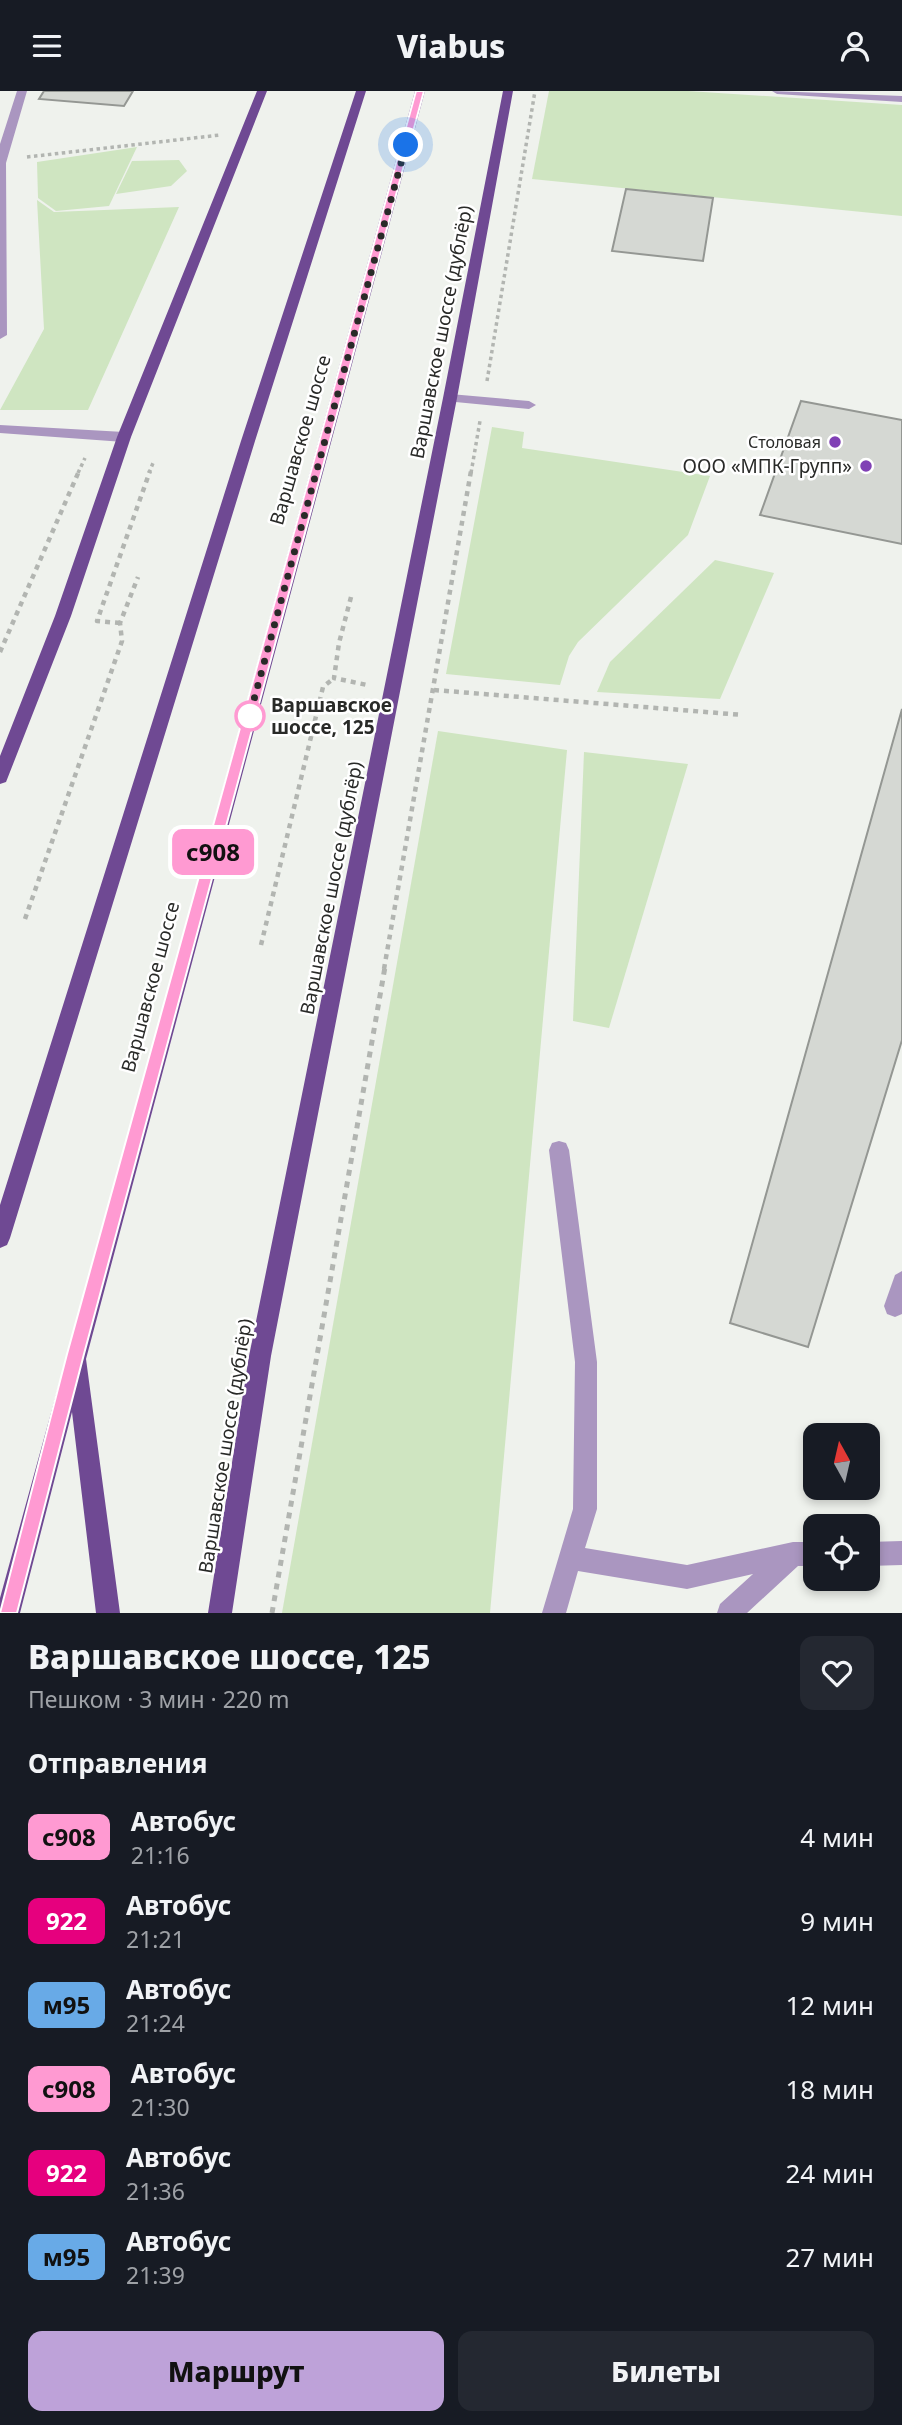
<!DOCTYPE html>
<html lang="ru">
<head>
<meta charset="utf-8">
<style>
  body { margin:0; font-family:"Noto Sans",sans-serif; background:#242831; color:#f1f3f6; height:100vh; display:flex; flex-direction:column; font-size:26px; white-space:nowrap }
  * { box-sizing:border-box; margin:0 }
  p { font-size:23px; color:#9ea1a6 }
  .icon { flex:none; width:38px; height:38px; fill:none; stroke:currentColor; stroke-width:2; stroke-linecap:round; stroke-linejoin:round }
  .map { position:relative; height:1522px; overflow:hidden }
  .side { display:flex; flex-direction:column; background:#171b24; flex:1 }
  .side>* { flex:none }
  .badge { padding:0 14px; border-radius:10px; font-size:24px; line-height:46px }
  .needle { width:46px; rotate:352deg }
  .fabs { position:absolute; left:803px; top:1332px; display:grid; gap:14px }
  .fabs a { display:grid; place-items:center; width:77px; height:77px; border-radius:14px; background:#171b24; box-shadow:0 4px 10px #0003; font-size:35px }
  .you { position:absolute; width:35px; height:35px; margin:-18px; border:5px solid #fff; border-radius:50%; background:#1a73e8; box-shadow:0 0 0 10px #1a73e833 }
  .map>.badge { position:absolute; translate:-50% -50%; box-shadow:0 0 0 4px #fff }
  h2 { padding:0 28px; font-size:26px; line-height:63px }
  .round { display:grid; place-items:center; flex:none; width:74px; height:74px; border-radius:14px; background:#242831 }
  .head { display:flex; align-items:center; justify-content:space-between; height:119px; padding:0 28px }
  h1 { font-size:33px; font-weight:800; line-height:52px }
  .action { display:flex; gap:14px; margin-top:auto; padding:14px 28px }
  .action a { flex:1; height:80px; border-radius:14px; background:#bea2d9; color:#111; font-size:28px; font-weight:800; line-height:80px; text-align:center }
  .action a+a { background:#242831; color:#f1f3f6 }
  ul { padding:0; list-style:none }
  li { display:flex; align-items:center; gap:21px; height:84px; padding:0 28px }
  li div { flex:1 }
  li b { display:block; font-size:26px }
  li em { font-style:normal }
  li .badge { min-width:77px; font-weight:700; text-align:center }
  header { display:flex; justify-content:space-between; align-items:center; height:91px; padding:0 28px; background:#171b24; font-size:32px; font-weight:800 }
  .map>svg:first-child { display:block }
  .green { fill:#cfe5c1 }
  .building { fill:#d5d8d3; stroke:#949793; stroke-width:2 }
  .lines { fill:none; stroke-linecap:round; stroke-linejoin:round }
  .path-far2 { stroke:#b2b5b1; stroke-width:3.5; stroke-dasharray:3.5 3.5; stroke-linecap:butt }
  .path-far1 { stroke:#b2b5b1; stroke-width:4.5; stroke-dasharray:5 5; stroke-linecap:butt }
  .path { stroke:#b2b5b1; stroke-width:5; stroke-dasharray:6 6; stroke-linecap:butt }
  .minor { fill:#aa96c0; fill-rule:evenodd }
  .major { fill:#6f4993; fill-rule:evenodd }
  .line { fill:#ff9ad2; stroke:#fff; stroke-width:2 }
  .walk { stroke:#292a28; stroke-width:7; stroke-dasharray:0 12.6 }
  .poi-dot { fill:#8040b5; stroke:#fff; stroke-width:2.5 }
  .stop-dot { fill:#fff; stroke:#ff9ad2; stroke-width:3.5 }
  .labels { text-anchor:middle; stroke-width:5; stroke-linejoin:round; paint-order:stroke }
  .far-poi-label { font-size:16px; fill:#292a28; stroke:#fff; text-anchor:end }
  .street-label { font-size:19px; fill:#292a28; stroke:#fff }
  .poi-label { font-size:19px; fill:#292a28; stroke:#fff; text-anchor:end }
  .stop-label { font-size:19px; font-weight:bold; fill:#292a28; stroke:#fff; text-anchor:start }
</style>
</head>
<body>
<header><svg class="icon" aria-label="menu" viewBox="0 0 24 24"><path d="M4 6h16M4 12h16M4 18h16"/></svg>Viabus<svg class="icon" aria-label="person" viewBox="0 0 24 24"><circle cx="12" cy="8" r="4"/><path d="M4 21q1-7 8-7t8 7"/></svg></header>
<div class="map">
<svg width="902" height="1522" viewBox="0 0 902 1522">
  <rect width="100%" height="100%" fill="#eff2ed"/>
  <g class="green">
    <polygon points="549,0 688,0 902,14 902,125 532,88"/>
    <polygon points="137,56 109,115 56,120 38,107 37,71"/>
    <polygon points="179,69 187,80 171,95 116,103 132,70"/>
    <polygon points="37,109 54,121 179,116 88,319 0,319 44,238"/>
    <polygon points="492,336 524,341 522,357 710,385 688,444 578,551 569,565 560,594 446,583"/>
    <polygon points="715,469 774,482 720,608 597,601 610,571"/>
    <polygon points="438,640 567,659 490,1522 282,1522"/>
    <polygon points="584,661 688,673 609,937 573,930"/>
  </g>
  <g class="building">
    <polygon points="44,0 133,0 124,15 39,8"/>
    <polygon points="626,98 713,107 703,170 612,160"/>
    <polygon points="801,310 902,329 902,453 760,424"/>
    <polygon points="902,618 902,949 808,1256 730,1232"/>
  </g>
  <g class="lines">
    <g class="path-far2">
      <polyline points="27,66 220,44"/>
      <polyline points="487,290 535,0"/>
      <polyline points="78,382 85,367"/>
      <polyline points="149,382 153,372"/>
      <polyline points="471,382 480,330"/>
    </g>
    <g class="path-far1">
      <polyline points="351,506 339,552 334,587 367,594"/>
      <polyline points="120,532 97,530 150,380"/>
      <polyline points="0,561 79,380"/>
      <polyline points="434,599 743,624"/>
      <polyline points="25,828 122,550 120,532 138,486"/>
      <polyline points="261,854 323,596 334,587"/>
      <polyline points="384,878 471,380"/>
    </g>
    <polyline class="path" points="272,1522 385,876"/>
    <g class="minor">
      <polygon points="17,0 27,0 6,72 7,244 0,248 0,53"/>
      <polygon points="772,0 902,5 902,11 777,3"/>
      <polygon points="450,303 529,310 536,314 529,318 445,310 443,307"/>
      <polygon points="0,334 124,341 131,346 124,351 0,342"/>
      <polygon points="559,1050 566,1052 569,1059 597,1271 597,1418 585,1457 687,1474 793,1451 816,1451 816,1475 798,1475 747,1522 717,1522 720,1513 753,1483 687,1498 578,1480 566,1522 542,1522 573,1418 575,1271 549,1059 552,1052"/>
      <polygon points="902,1180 902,1223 895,1226 887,1223 884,1215 895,1184"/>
      <polygon points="902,1450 902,1474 868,1475 868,1451"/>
    </g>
    <g class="major">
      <polygon points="257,0 267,0 131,346 71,525 8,686 6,691 0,693 0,665 55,525 117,346"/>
      <polygon points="356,0 366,0 255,350 10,1147 7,1154 0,1157 0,1114 241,350"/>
      <polygon points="415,0 425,0 86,1268 120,1522 96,1522 72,1321 20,1522 0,1522 0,1507"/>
      <polygon points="503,0 513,0 457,307 271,1265 232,1522 208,1522 249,1265 443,307"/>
    </g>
  </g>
  <polygon class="line" points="416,0 424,0 84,1263 17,1522 0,1522 67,1263"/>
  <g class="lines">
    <polyline class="walk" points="250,625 247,634 406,54"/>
  </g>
  <g class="poi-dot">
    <circle cx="835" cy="351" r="7"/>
    <circle cx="866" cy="375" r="7"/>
  </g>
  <circle class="stop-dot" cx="250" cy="625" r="14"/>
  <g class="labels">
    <g class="far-poi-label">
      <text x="821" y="357">Столовая</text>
    </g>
    <g class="street-label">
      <text transform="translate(441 241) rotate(-79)" y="7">Варшавское шоссе (дублёр)</text>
      <text transform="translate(300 349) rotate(-74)" y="7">Варшавское шоссе</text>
      <text transform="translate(331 797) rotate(-79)" y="7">Варшавское шоссе (дублёр)</text>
      <text transform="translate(150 896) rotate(-75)" y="7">Варшавское шоссе</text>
      <text transform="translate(225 1355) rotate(-81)" y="7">Варшавское шоссе (дублёр)</text>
    </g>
    <g class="poi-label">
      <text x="852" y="382">ООО «МПК-Групп»</text>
    </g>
    <g class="stop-label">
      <text x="271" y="621">Варшавское<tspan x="271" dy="22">шоссе, 125</tspan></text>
    </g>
  </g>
</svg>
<div class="fabs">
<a><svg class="needle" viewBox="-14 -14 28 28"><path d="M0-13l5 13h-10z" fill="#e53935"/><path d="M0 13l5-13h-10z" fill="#9ea1a6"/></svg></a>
<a><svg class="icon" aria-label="locate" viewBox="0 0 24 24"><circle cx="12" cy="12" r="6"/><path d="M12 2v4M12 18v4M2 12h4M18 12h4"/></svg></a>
</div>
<div class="you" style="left:406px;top:54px"></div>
<b class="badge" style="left:213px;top:761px;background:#ff9ad2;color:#111">с908</b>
</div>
<section class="side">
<div class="head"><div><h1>Варшавское шоссе, 125</h1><p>Пешком · 3 мин · 220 m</p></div><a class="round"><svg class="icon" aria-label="heart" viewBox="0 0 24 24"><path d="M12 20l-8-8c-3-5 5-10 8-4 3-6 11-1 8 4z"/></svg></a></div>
<h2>Отправления</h2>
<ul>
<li><span class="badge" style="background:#ff9ad2;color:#111">с908</span><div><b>Автобус</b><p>21:16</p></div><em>4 мин</em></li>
<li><span class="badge" style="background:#e6007e;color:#fff">922</span><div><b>Автобус</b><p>21:21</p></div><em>9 мин</em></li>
<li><span class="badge" style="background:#68aae7;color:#111">м95</span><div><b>Автобус</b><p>21:24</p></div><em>12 мин</em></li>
<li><span class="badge" style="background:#ff9ad2;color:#111">с908</span><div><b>Автобус</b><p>21:30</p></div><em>18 мин</em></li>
<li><span class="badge" style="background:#e6007e;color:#fff">922</span><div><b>Автобус</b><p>21:36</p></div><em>24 мин</em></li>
<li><span class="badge" style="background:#68aae7;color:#111">м95</span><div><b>Автобус</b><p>21:39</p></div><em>27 мин</em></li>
</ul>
<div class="action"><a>Маршрут</a><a>Билеты</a></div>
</section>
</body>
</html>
